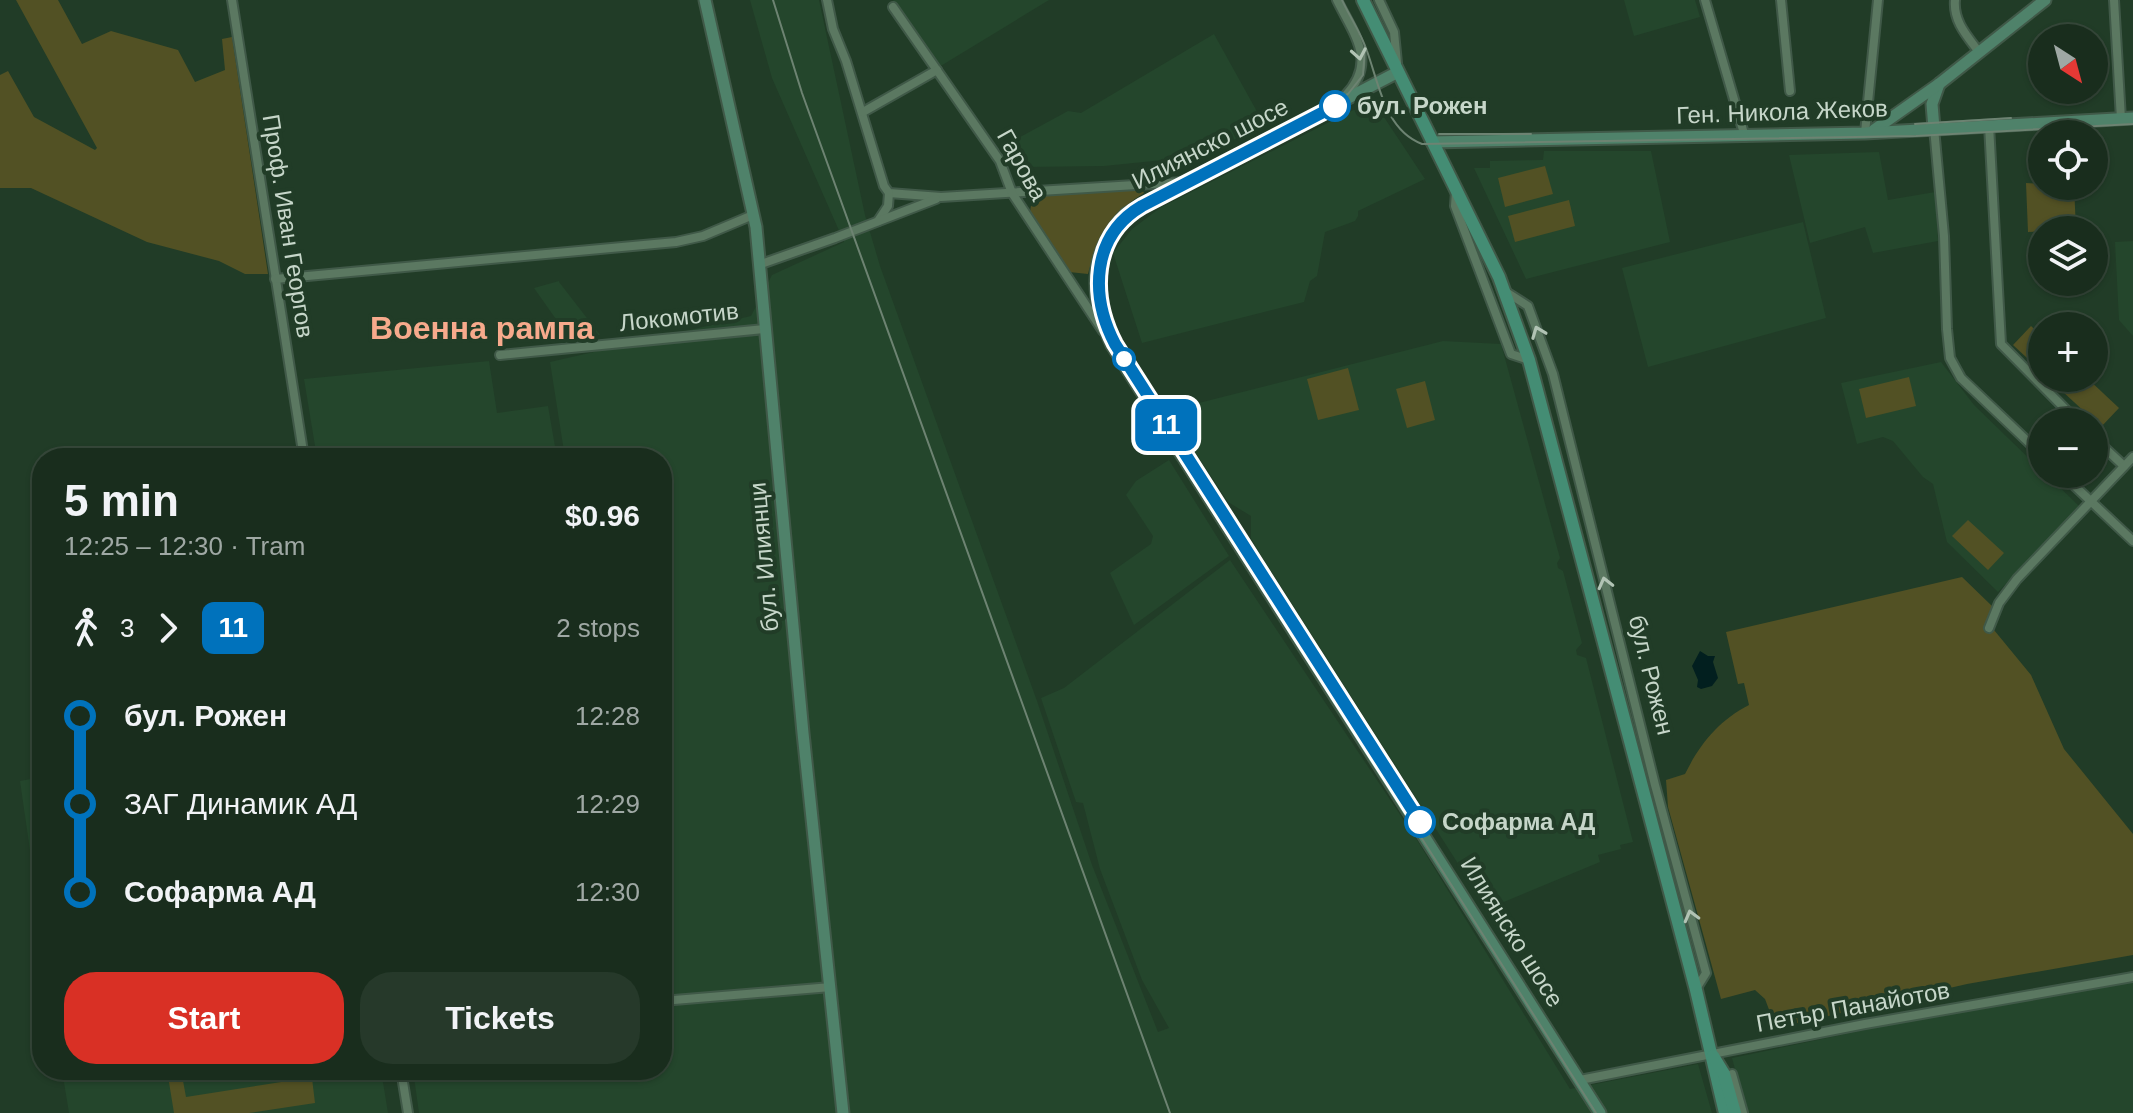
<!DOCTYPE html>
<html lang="en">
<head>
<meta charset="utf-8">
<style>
  body { margin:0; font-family:Helvetica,sans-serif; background:#26392a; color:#f1f3f6; height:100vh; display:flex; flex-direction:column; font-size:30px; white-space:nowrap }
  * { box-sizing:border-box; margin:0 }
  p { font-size:26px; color:#9fa8a4 }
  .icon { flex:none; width:44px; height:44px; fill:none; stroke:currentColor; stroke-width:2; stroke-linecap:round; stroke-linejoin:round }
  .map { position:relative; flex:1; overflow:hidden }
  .sheet { position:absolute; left:32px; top:448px; width:640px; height:632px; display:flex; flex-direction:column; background:#192d1d; border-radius:32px; box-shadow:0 2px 6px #0004,0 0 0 2px #37493b }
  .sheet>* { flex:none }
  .badge { padding:0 16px; border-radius:12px; font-size:28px; line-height:52px }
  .needle { width:52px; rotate:144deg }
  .tools { position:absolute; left:2028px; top:24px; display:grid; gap:16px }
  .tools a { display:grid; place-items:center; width:80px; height:80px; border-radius:50%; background:#192d1d; box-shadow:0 2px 6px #0004,0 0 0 2px #37493b; font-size:40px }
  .map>.badge { position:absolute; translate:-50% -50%; box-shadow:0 0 0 4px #fff }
  .legs { display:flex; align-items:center; gap:12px; height:88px; padding:0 32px; font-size:26px }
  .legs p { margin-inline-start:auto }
  .head { display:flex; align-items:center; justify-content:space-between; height:136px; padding:0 32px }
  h1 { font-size:44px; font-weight:700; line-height:60px }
  .primary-button { display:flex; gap:16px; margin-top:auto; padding:16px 32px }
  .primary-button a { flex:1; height:92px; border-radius:32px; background:#d93025; color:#fff; font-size:32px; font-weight:700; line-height:92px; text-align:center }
  .primary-button a+a { background:#26392a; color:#f1f3f6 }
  ul { padding:0 32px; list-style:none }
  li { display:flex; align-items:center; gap:28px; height:88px; font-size:30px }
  li i { display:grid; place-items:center; width:12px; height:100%; margin:0 10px; background:currentColor }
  li i::after { content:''; width:20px; height:20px; margin:-10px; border:6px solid; border-radius:50%; background:#192d1d }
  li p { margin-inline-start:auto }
  li:first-child i { background:linear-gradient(#0000 50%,currentColor 0) }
  li:last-child i { background:linear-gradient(currentColor 50%,#0000 0) }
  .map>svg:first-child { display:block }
  .built { fill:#24462c }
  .green { fill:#525124 }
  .water { fill:#021f1f }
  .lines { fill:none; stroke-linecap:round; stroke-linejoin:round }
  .street-casing { stroke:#405948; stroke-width:12 }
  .secondary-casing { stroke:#405948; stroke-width:15 }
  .primary-casing { stroke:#405948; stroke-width:16 }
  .street { stroke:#5b7861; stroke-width:8 }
  .secondary { stroke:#4f826a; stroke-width:11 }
  .primary { stroke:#448d74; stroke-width:12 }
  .tram { stroke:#6d8372; stroke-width:2 }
  .rail { stroke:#6d8372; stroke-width:2 }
  .oneway { stroke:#b1c3b4 }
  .line-1-casing { stroke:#fff; stroke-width:18 }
  .line-1 { stroke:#0072bc; stroke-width:12 }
  .stop-1-dot { fill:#fff; stroke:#0072bc; stroke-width:4 }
  .labels { text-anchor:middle; stroke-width:8; stroke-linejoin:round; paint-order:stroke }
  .stop-label { font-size:24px; font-weight:bold; fill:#c6d6c9; stroke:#213c27; text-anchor:start }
  .street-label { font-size:24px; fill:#c6d6c9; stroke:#213c27 }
  .district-label { font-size:32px; font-weight:bold; fill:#f7aa8c; stroke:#213c27 }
</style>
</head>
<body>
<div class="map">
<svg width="2133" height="1113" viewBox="0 0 2133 1113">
  <rect width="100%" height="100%" fill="#213c27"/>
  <g class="built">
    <polygon points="750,0 819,0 865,215 880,266 1037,701 1092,865 1158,1032 1169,1028 1142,980 1100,869 1083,803 1076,802 1041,698 1064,688 1230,560 1417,840 1570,1089 1698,1064 1712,1113 419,1113 413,1070 662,1070 662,458 565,458 550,362 751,316 772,275 844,242 772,78"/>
    <polygon points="893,0 1049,0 939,67"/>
    <polygon points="1624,0 1695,0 1700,17 1634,36"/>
    <polygon points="1214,34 1265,126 1217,147 1173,159 1104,166 1026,167 1022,161 1015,165 1002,147 1068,111 1081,113"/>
    <polygon points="1374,102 1425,179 1358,211 1358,216 1355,221 1325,232 1317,276 1310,281 1304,302 1142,343 1113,253 1132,229 1160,208 1349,112"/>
    <polygon points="1544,151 1651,151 1670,242 1526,279 1474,168 1490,168 1490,161 1543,160"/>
    <polygon points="1879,152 1888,200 1935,192 1938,241 1873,253 1865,227 1810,243 1789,155"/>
    <polygon points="1803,222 1826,318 1648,367 1622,268"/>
    <polygon points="2133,241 2133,336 2119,320 2115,242"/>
    <polygon points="559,281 559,282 600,335 570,339 534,288"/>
    <polygon points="1443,341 1501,344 1560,558 1557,563 1558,568 1563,571 1582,643 1576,650 1577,655 1586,658 1633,842 1620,845 1621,849 1598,855 1600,862 1487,909 1257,549 1251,538 1251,516 1228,502 1172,417 1179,408"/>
    <polygon points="489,361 497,413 548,406 557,458 317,458 304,379"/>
    <polygon points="1941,362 1974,405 2042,471 2042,474 2046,474 2080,507 1998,592 1947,542 1933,484 1923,477 1893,441 1883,437 1857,444 1841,383"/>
    <polygon points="1169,460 1229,556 1134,625 1110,573 1151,544 1153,536 1126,495 1136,481"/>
    <polygon points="42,777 42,934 20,781"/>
    <polygon points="2133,977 2133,1113 1747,1113 1732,1058 1865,1030 1865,1024"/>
    <polygon points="62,1070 381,1070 388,1113 69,1113"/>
  </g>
  <g class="green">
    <polygon points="16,0 58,0 82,44 111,31 178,50 195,82 225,70 222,39 232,37 268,274 245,274 219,261 147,242 31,188 0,188 0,75 8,71 34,117 95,150 97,148"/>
    <polygon points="1545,166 1553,194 1505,207 1498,178"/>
    <polygon points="2026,183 2074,186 2076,229 2028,232"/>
    <path d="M1142,189L1144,193C1111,213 1097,237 1088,274L1069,272L1030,212L1032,199L1040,195Z"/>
    <polygon points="1569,200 1575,226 1515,242 1508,216"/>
    <polygon points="2031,326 2042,336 2042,372 2013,345"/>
    <polygon points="1348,368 1359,410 1318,420 1307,379"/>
    <polygon points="1909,377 1916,406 1866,418 1859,389"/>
    <polygon points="2048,378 2087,378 2119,408 2101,427"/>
    <polygon points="1425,381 1435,420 1407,428 1396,389"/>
    <polygon points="1968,520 2004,553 1988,570 1952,536"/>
    <path d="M1962,577L1992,606L1985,627L1994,630L2031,675L2064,749L2133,834V955L1967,984L1776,1028L1765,999L1755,990L1721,999L1668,807L1666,780L1685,774C1700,744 1718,721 1749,705L1744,683L1738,684L1726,632Z"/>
    <polygon points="167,1070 181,1070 186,1097 294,1080 293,1070 311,1070 315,1103 249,1113 174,1113"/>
  </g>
  <polygon class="water" points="1700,651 1708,656 1715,656 1713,662 1718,678 1712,686 1701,689 1697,687 1698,680 1692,666"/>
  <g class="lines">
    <g class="street-casing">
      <g id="street">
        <polyline points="232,0 304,458"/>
        <polyline points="827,0 833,29 846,61 884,186 889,193 941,197 1184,182"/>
        <path d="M1337,0C1354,35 1378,62 1345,96"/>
        <polyline points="1379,0 1394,32 1397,63"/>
        <polyline points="1705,0 1745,137"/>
        <polyline points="1781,0 1790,91"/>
        <path d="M1955,0C1953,21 1967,36 1979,52"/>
        <polyline points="2114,0 2121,119"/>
        <polyline points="893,7 1000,161 1012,193 1103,331"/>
        <polyline points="863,112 937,70"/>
        <polyline points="1989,125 2001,344 2078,422"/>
        <polyline points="1934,128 1944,236 1947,329 1950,358 1961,378 2042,455"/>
        <polyline points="1865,133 1878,0"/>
        <polyline points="1456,191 1455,206 1511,354 1529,360"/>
        <polyline points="878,221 888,206 889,193"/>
        <polyline points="761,264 835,238 936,199"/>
        <polyline points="275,279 676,242 703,236 753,215"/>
        <polyline points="1503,290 1528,306 1553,374 1655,785 1706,973 1696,989"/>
        <polyline points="500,355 765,329"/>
        <polyline points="2094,438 2124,466"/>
        <polyline points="2062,474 2133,541"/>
        <polyline points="1989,628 1999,603 2017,579 2133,457"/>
        <polyline points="662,1001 831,987"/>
        <polyline points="401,1070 408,1113"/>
        <polyline points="1732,1074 1743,1113"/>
        <polyline points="1580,1080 1865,1024 2133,977"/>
      </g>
    </g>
    <g class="secondary-casing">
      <g id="secondary">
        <polyline points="705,0 756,227 803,733 843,1113"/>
        <path d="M1398,72L1126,214C1087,254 1090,298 1112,345L1600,1113"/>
        <polyline points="1934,128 1932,104 1939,84"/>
        <polyline points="1874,130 1939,84 2045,0"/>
        <polyline points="1432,142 1865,133 2133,118"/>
      </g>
    </g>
    <g class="primary-casing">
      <g id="primary">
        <polyline points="1363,0 1499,277 1529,360 1696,990 1725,1113"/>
        <polyline points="1713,1056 1724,1074 1735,1113"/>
      </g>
    </g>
    <use href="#street" class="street"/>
    <use href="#secondary" class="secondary"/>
    <use href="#primary" class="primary"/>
    <g class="tram">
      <path d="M1342,0C1350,17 1361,33 1367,51C1379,84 1385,130 1422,144L1916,136L2133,124"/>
      <path d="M1365,47L1363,75L1348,94L1139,201C1084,234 1086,295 1110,347L1596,1113"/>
      <polyline points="1915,124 2011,118"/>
      <polyline points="1439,134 1531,134"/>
    </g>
    <polyline class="rail" points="773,0 802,93 1170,1113"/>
  </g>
  <defs><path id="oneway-chevron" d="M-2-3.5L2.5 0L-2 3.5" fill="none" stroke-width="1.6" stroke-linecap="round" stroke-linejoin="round" transform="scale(2)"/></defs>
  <g class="oneway">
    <use href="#oneway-chevron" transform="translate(1359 54) rotate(80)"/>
    <use href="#oneway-chevron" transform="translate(1538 332) rotate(-111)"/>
    <use href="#oneway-chevron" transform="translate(1605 583) rotate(-104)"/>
    <use href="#oneway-chevron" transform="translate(1691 916) rotate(-105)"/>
  </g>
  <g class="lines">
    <g class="line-1-casing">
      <path id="line-1" d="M1335,106L1142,206C1091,236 1090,296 1115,344L1420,822"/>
    </g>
    <use href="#line-1" class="line-1"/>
  </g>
  <g class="stop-1-dot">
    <circle cx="1335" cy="106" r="14"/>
    <circle cx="1124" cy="359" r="10"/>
    <circle cx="1420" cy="822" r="14"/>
  </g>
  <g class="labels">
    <g class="stop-label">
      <text x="1357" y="114">бул. Рожен</text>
      <text x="1442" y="830">Софарма АД</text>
    </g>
    <g class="street-label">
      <text transform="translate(1782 112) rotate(-2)" y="8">Ген. Никола Жеков</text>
      <text transform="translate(1210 144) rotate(-27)" y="8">Илиянско шосе</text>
      <text transform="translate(1022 165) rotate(61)" y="8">Гарова</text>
      <text transform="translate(288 226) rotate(81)" y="8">Проф. Иван Георгов</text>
      <text transform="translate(679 317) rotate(-6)" y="8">Локомотив</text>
      <text transform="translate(764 557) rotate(-95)" y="8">бул. Илиянци</text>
      <text transform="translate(1651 675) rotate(76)" y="8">бул. Рожен</text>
      <text transform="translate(1512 932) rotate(58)" y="8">Илиянско шосе</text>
      <text transform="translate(1853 1007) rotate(-10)" y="8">Петър Панайотов</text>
    </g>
    <g class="district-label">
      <text x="482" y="339">Военна рампа</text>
    </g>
  </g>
</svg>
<div class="tools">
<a><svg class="needle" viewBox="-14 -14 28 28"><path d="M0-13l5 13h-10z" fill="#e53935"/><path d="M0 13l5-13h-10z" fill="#9fa8a4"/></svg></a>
<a><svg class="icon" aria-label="locate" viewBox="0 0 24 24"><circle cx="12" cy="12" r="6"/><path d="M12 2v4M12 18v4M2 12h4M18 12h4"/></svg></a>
<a><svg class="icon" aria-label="layers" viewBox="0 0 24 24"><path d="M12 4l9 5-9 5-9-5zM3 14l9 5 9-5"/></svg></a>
<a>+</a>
<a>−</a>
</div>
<b class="badge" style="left:1166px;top:425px;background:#0072bc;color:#fff">11</b>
<section class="sheet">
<div class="head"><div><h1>5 min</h1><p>12:25 – 12:30 · Tram</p></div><b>$0.96</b></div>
<div class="legs"><svg class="icon" aria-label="walk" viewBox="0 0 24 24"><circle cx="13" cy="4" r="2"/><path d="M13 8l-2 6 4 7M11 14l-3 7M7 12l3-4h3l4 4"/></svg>3<svg class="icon" aria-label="forward" viewBox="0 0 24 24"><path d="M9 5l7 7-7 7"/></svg><b class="badge" style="background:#0072bc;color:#fff">11</b><p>2 stops</p></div>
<ul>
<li><i style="color:#0072bc"></i><b>бул. Рожен</b><p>12:28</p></li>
<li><i style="color:#0072bc"></i><span>ЗАГ Динамик АД</span><p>12:29</p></li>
<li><i style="color:#0072bc"></i><b>Софарма АД</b><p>12:30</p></li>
</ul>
<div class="primary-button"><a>Start</a><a>Tickets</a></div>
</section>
</div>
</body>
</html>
